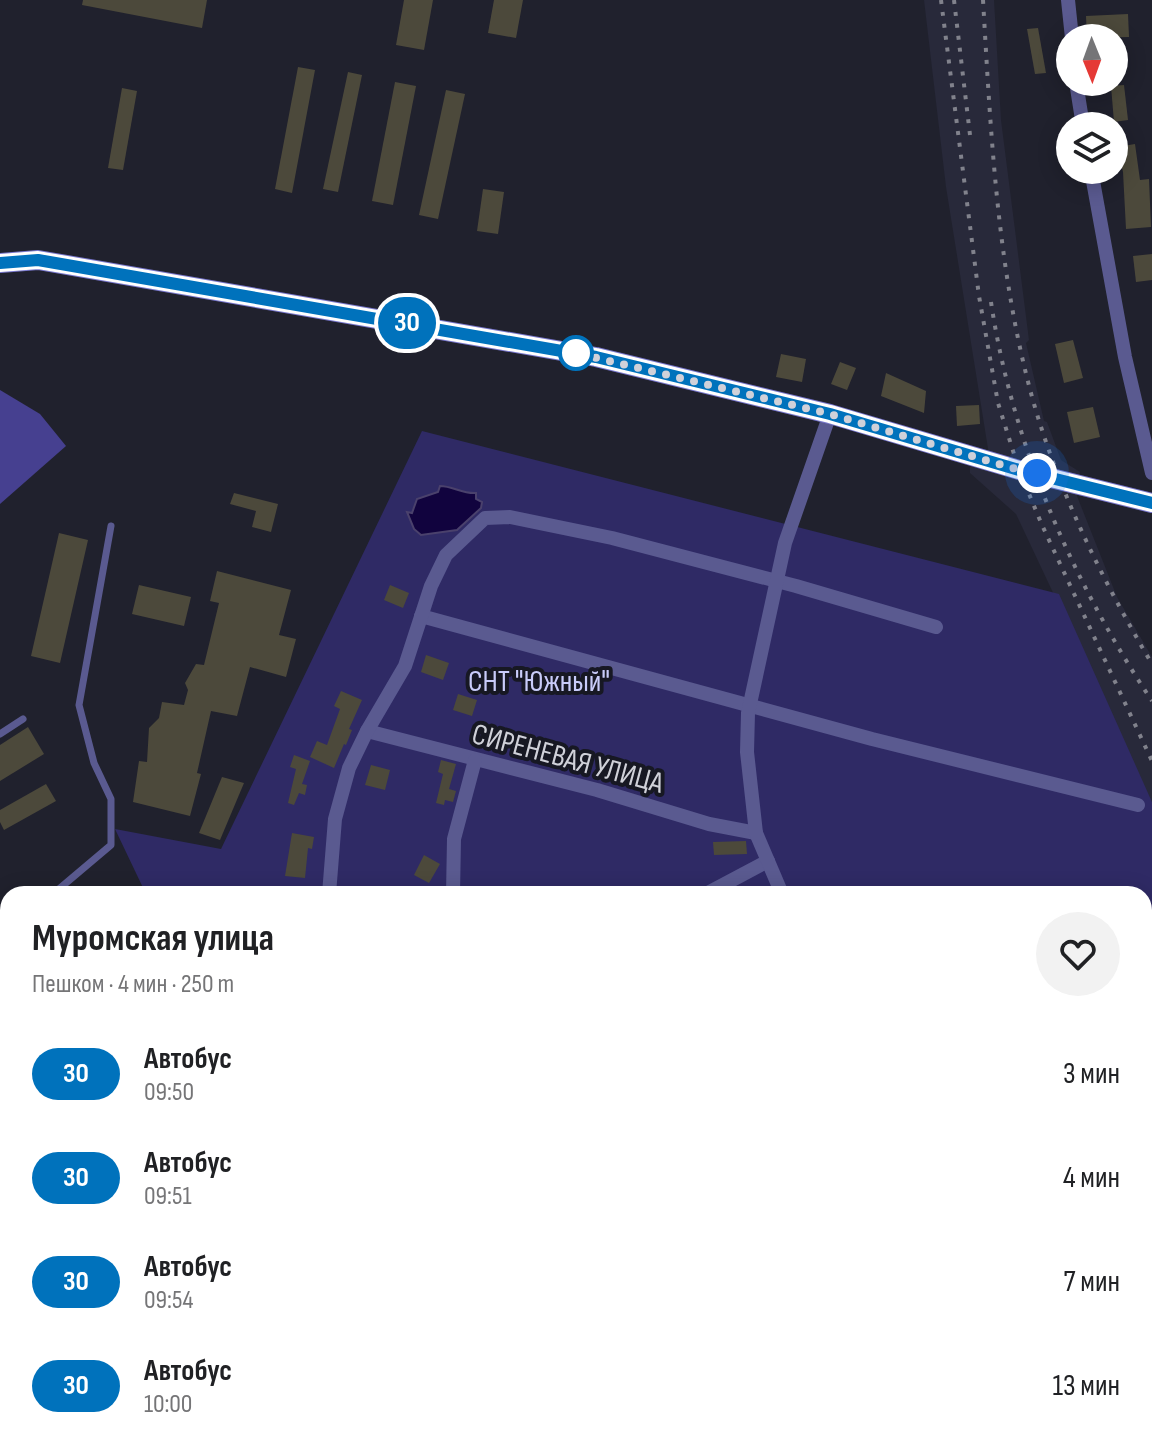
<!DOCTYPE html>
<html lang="ru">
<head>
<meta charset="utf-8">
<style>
  body { margin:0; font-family:"Sofia Sans Condensed",sans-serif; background:#f2f2f2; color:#202124; height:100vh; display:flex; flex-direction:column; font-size:30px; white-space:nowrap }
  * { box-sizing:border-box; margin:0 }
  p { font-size:26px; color:#757577 }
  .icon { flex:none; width:44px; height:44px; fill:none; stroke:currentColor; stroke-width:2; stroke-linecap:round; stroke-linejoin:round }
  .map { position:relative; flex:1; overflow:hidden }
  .sheet { position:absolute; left:0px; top:886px; width:1152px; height:570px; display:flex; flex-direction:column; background:#fff; border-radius:24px 24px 0 0; box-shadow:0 4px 20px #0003 }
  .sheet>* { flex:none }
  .badge { padding:0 16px; border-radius:26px; font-size:28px; line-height:52px }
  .needle { width:52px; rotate:179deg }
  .fabs { position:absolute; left:1056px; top:24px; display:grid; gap:16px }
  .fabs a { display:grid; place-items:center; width:72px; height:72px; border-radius:50%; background:#fff; box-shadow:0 4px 20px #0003; font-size:40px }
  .you { position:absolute; width:40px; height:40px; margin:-20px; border:6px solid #fff; border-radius:50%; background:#1a73e8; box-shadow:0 0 0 12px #1a73e833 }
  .map>.badge { position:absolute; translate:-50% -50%; box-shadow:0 0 0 4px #fff }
  .round { display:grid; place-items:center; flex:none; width:84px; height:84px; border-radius:42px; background:#f2f2f2 }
  .overview { display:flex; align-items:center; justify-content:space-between; height:136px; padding:0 32px }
  h1 { font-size:38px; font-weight:700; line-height:60px }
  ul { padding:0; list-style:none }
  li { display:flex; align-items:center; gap:24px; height:104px; padding:0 32px }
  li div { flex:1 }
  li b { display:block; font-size:30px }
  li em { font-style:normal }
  li .badge { min-width:88px; font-weight:700; text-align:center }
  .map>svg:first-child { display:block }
  .built { fill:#28293a }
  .green { fill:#2f2a65 }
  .forest { fill:#464090 }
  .water { fill:#11033e; stroke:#4a416c; stroke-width:2 }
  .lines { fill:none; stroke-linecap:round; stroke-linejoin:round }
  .river { stroke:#11033e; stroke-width:22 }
  .building { fill:#4c493b }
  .path { stroke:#7f808a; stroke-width:2; stroke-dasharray:8 4; stroke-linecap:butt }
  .service { stroke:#5a5a90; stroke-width:7 }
  .minor { stroke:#5a5a90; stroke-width:14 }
  .secondary { stroke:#7a79ce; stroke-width:20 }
  .primary { stroke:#9494ed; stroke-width:20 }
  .rail { stroke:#81828c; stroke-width:4; stroke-dasharray:4 8; stroke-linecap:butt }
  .line-casing { stroke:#fff; stroke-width:18 }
  .line { stroke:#0072bc; stroke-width:12 }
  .walk { stroke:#d0d1d9; stroke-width:8; stroke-dasharray:0 14.4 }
  .stop-dot { fill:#fff; stroke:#0072bc; stroke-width:4 }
  .labels { text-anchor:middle; stroke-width:8; stroke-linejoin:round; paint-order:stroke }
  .park-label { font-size:30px; fill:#c9ccf9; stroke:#171823 }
  .street-label { font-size:30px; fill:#d0d1d9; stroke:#171823 }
</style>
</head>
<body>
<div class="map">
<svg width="1152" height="1455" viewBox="0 0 1152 1455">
  <rect width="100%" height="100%" fill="#20212d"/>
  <g class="built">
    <polygon points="924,0 994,0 1001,120 1029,340 1026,343 1044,421 1047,422 1061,460 1080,472 1077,485 990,461 946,187"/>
    <polygon points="970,466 1075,491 1117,597 1152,657 1152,803 1016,514 970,473"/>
  </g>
  <polygon class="green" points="422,431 1059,594 1152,802 1152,1182 1144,1184 1144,894 146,894 115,829 221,849"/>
  <g class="forest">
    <polygon points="0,390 40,414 66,446 0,504"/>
    <polygon points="292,1448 427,1448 404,1455 296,1455"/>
    <polygon points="474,1448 614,1448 636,1455 499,1455"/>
  </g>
  <path class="water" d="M440,486C453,486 462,494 476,493V499L482,502L481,508L457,530L421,535L414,529L407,512L412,513L417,499L438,492Z"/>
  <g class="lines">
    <g class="river">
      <polyline points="0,1019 8,1025"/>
      <polyline points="337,1448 341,1453 364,1448"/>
      <polyline points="370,1448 394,1450 397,1448"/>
      <polyline points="507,1448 513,1455"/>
    </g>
  </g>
  <g class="building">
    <polygon points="83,0 207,0 202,28 82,5"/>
    <polygon points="404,0 433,0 424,50 396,45"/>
    <polygon points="494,0 523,0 516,38 488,33"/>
    <polygon points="1128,14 1129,37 1087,38 1086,16"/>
    <polygon points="1038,28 1046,73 1035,74 1027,29"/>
    <polygon points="298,67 315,70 292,193 275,189"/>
    <polygon points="348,72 362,75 338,192 323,189"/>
    <polygon points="395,82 416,86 393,205 372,201"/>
    <polygon points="1124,85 1128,120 1114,122 1111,86"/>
    <polygon points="122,88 137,91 123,170 108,168"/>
    <polygon points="446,90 465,94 438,219 419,215"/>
    <polygon points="1135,144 1140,180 1149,179 1151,227 1126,229 1123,172 1117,147"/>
    <polygon points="483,189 504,192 498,234 477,231"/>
    <polygon points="1152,254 1152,280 1136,282 1133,256"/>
    <polygon points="1073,340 1083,378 1064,383 1055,344"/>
    <polygon points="781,354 806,359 802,382 776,377"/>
    <polygon points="840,362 856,368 847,390 831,384"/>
    <polygon points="886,373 926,391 924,413 881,396"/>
    <polygon points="979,405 980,424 957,426 956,406"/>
    <polygon points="1093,407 1100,437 1074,443 1067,412"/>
    <polygon points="234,493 278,504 271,532 252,527 256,511 230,504"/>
    <polygon points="59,533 88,540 60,663 31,656"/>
    <polygon points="217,571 291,590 279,635 296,639 286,677 250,667 237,716 211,711 197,773 201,774 190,816 133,802 139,761 147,762 149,728 159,718 162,702 184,705 188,690 185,683 196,664 204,665 219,603 210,601"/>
    <polygon points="139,585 191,597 184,626 132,614"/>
    <polygon points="390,585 409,593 403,608 384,600"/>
    <polygon points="426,655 449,663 443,680 421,672"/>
    <polygon points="341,691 362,700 349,729 352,730 346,745 344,744 334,768 310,757 317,741 327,745 340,709 334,706"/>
    <polygon points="458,694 477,700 472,716 453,710"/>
    <polygon points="28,727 44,754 0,781 0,745"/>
    <polygon points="294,755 310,761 302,784 307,785 305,795 299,793 294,805 288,803 296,769 290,767"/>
    <polygon points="441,760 456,764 449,789 456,791 453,802 445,800 444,805 436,803 443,774 438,772"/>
    <polygon points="371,765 390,770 385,790 365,785"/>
    <polygon points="222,777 244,783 220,840 199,833"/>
    <polygon points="46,784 56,801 4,830 0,822 0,810"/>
    <polygon points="292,833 314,837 312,849 308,848 305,878 285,876"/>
    <polygon points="746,841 747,854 714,855 713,842"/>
    <polygon points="424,855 440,864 429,883 414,875"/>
  </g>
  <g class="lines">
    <polyline class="path" points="1144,1207 1152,1203"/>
    <g class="service">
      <polyline points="0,734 23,719"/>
      <polyline points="53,894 111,845 111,799 94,763 79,705 111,526"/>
      <polyline points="0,929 8,925"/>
    </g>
    <g class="minor">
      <polyline points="1068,0 1072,38"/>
      <polyline points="1076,82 1083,126"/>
      <polyline points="1091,170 1125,357 1152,473"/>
      <polyline points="421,616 872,739 1138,805"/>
      <polyline points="367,731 597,790 709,824 756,833"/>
      <polyline points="329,894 335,819 349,768 367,731 405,666 431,586 446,555 485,518 510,517 612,538 796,586 936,627"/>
      <polyline points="453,894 454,839 475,760"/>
      <polyline points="706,894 768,861"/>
      <polyline points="782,894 756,833 747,752 748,713 785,543 830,414"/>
      <polyline points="1144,940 1149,937"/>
      <polyline points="0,1080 8,1074"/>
      <polyline points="118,1448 118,1455"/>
    </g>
    <polyline class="secondary" points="0,263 38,260 596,357 830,414 1019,470 1152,503"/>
    <g class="primary">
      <polyline points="0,972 8,987"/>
      <polyline points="271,1448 275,1455"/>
    </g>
    <g class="rail">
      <polyline points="941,0 979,296 998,403 1019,470 1042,525 1152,761"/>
      <polyline points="954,0 970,135"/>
      <path d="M983,0C991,135 997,273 1034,404C1061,497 1103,581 1152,664"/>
      <path d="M991,302C1012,443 1073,583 1152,701"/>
    </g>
  </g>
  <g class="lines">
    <g class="line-casing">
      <polyline id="line" points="0,263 38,260 596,357 830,414 1019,470 1152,503"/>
    </g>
    <use href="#line" class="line"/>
    <polyline class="walk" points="576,353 572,352 830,414 1019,470 1037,473"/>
  </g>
  <circle class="stop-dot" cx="576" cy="353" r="16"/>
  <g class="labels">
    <g class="park-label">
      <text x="539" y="691">СНТ "Южный"</text>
    </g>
    <g class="street-label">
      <text transform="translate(568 758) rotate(15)" y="10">СИРЕНЕВАЯ УЛИЦА</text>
    </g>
  </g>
</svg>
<div class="fabs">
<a><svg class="needle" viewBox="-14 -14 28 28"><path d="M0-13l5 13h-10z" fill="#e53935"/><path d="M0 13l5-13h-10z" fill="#757577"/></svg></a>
<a><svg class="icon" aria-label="layers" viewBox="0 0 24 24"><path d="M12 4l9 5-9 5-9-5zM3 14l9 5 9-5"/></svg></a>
</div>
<div class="you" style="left:1037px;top:473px"></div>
<b class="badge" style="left:407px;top:323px;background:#0072bc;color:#fff">30</b>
<section class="sheet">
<div class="overview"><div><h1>Муромская улица</h1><p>Пешком · 4 мин · 250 m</p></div><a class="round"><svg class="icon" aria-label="heart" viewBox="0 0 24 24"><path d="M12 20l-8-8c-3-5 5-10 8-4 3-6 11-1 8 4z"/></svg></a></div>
<ul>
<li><span class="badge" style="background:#0072bc;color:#fff">30</span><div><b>Автобус</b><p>09:50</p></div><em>3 мин</em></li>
<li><span class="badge" style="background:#0072bc;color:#fff">30</span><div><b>Автобус</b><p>09:51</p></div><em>4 мин</em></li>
<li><span class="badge" style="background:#0072bc;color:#fff">30</span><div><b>Автобус</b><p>09:54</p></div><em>7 мин</em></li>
<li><span class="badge" style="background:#0072bc;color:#fff">30</span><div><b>Автобус</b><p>10:00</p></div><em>13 мин</em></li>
</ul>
</section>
</div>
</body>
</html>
